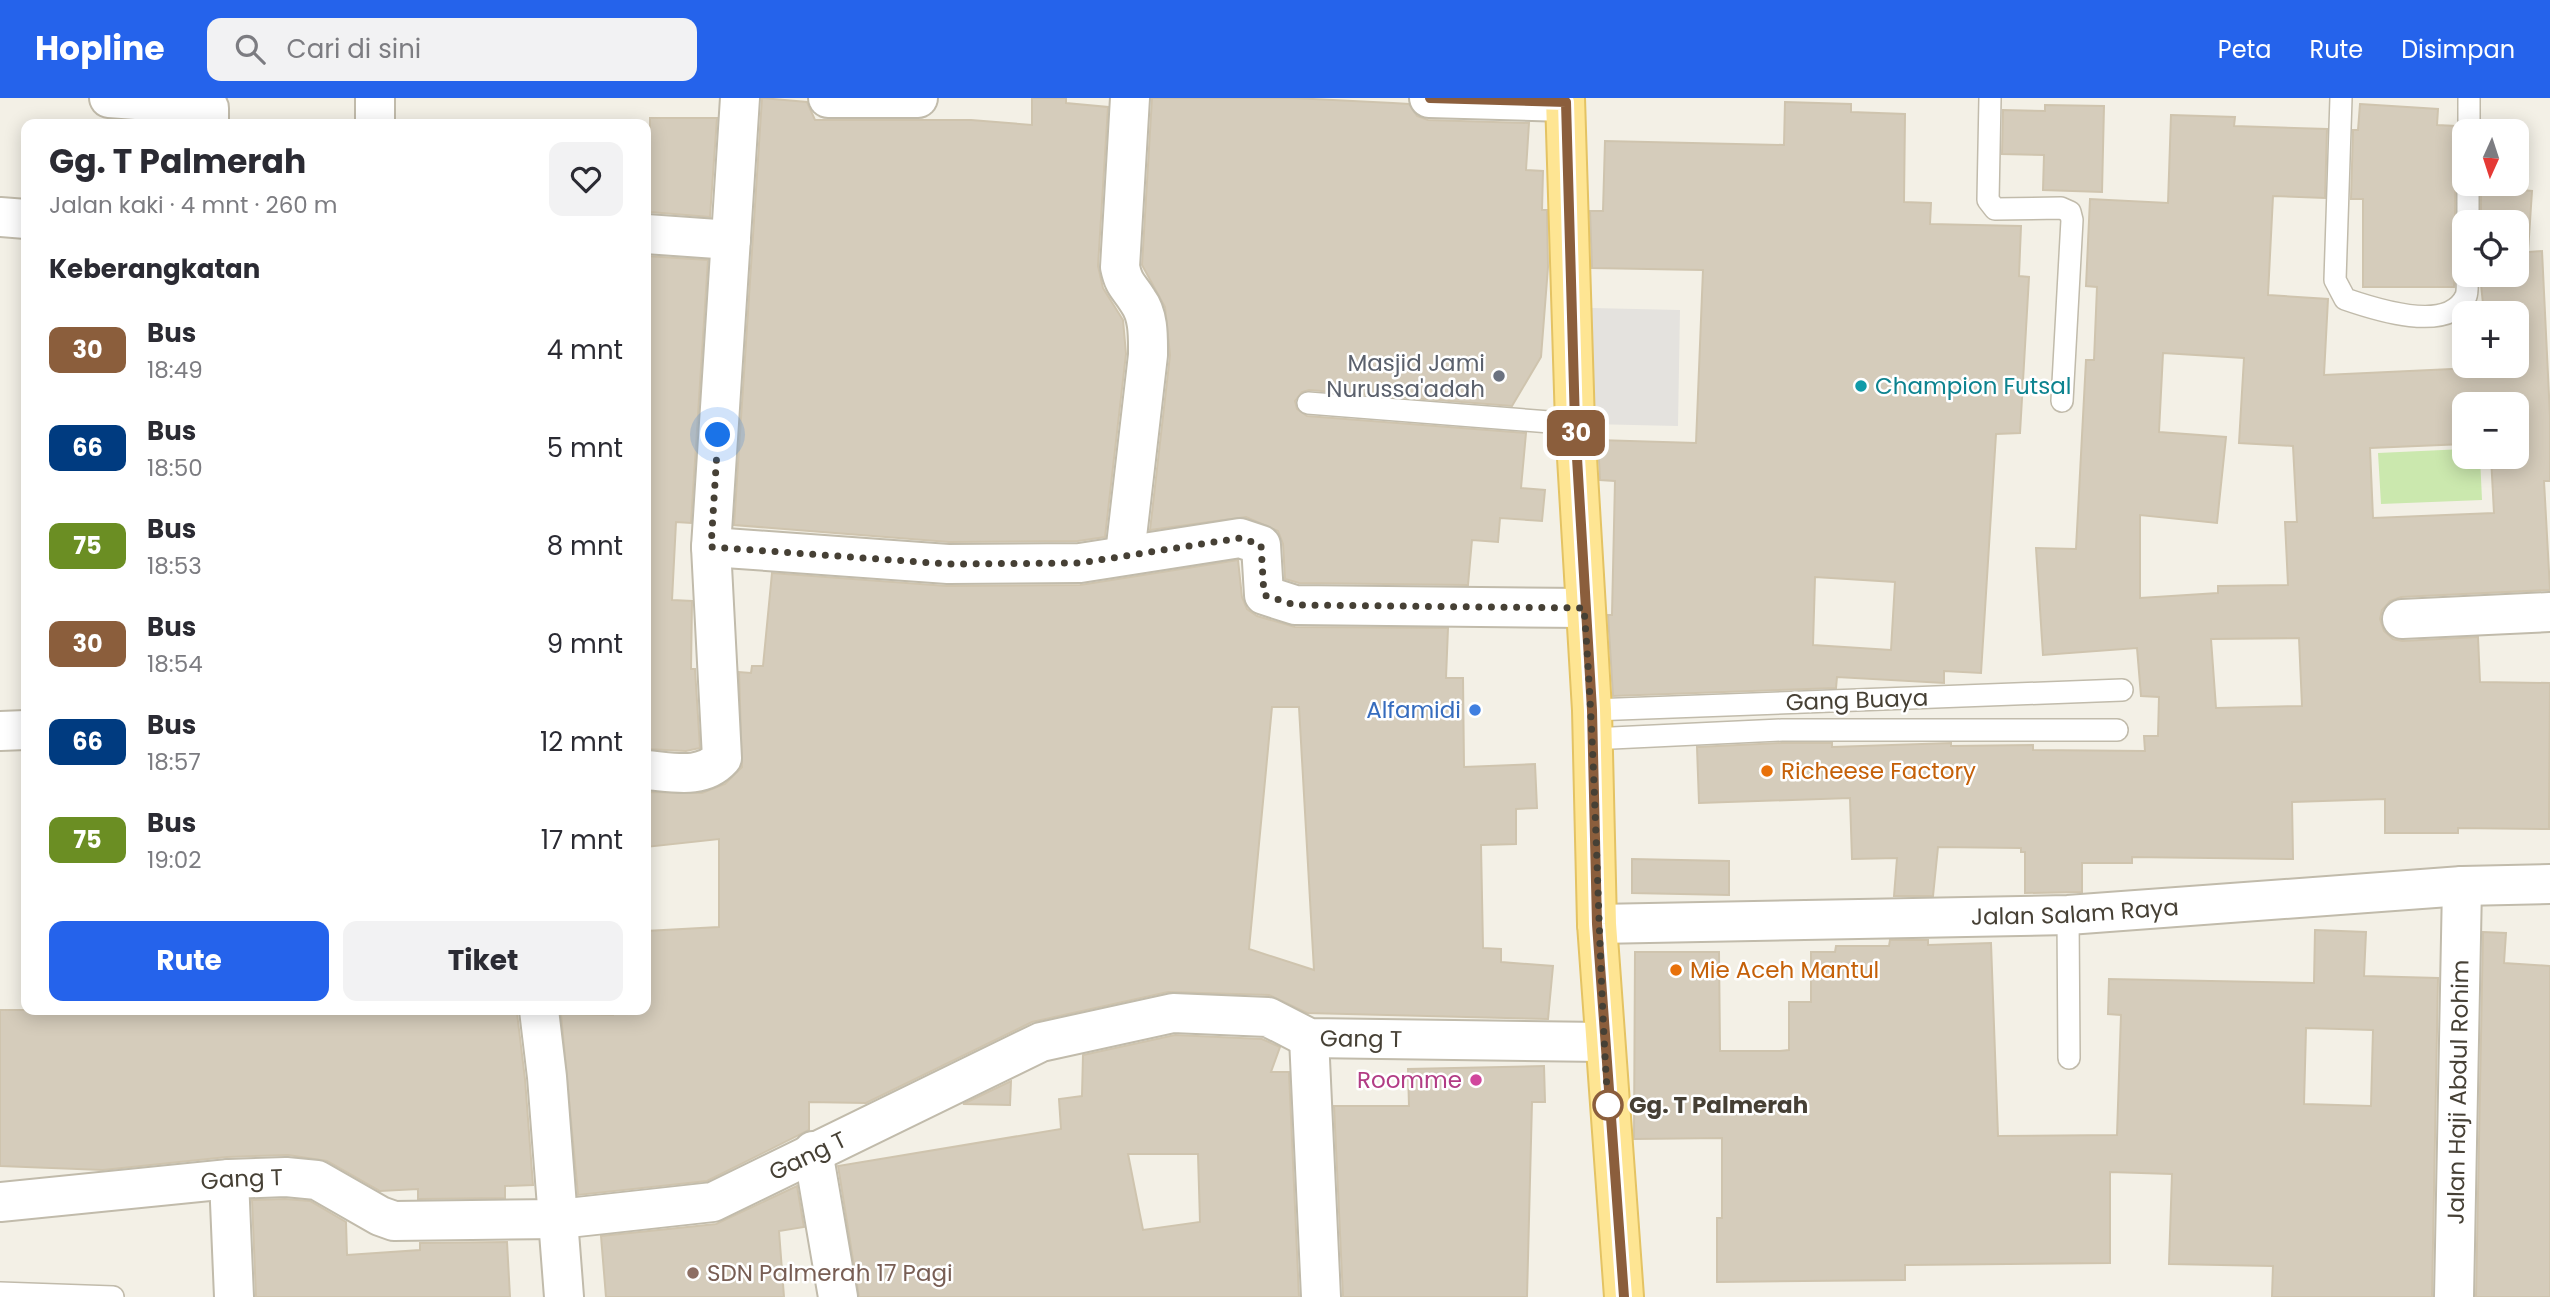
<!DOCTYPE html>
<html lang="id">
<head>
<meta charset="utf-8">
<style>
  body { margin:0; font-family:Poppins,sans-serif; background:#f2f2f3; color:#2b2b33; height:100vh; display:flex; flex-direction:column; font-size:26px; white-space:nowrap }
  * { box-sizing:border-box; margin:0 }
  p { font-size:23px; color:#7c7c81 }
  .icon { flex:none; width:38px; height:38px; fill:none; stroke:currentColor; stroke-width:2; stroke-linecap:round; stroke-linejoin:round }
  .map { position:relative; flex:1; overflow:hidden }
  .drawer { position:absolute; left:21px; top:21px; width:630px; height:896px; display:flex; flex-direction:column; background:#fff; border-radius:14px; box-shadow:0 4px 18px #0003 }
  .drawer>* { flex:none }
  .badge { padding:0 14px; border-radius:10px; font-size:24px; line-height:46px }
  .needle { width:46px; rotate:183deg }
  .buttons { position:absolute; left:2452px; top:21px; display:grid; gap:14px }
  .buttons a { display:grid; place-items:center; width:77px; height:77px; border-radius:14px; background:#fff; box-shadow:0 4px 18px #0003; font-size:35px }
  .you { position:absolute; width:35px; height:35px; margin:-18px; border:5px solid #fff; border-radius:50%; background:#1a73e8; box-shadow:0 0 0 10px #1a73e833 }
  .map>.badge { position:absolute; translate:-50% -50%; box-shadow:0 0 0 4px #fff }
  h2 { padding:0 28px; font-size:26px; line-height:63px }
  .round { display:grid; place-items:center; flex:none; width:74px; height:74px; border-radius:14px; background:#f2f2f3 }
  .summary { display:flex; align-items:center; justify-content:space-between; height:119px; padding:0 28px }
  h1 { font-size:33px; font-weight:700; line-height:52px }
  .primary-button { display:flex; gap:14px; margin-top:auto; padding:14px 28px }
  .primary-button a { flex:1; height:80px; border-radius:14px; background:#2563eb; color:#fff; font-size:28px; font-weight:700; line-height:80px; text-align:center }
  .primary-button a+a { background:#f2f2f3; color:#2b2b33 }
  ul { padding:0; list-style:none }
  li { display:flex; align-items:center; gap:21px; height:98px; padding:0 28px }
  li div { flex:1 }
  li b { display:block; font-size:26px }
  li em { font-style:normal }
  li .badge { min-width:77px; font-weight:700; text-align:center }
  header { display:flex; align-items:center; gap:42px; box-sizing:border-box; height:98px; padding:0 35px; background:#2563eb; color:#fff }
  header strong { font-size:33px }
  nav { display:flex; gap:38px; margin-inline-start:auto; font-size:24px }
  .search { width:490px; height:63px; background:#f2f2f3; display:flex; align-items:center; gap:18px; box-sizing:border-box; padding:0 24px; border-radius:14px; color:#7c7c81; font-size:26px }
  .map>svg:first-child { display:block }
  .green { fill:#cbe8ae }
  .parking { fill:#e4e2de }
  .building { fill:#d5ccbb; stroke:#cfc4ae; stroke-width:2; fill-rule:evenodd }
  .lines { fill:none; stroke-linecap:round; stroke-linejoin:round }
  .service-casing { stroke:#c1bbab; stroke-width:24 }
  .minor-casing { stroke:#c1bbab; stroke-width:42 }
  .primary-casing { stroke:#e4c363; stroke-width:42 }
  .service { stroke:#fff; stroke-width:21 }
  .minor { stroke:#fff; stroke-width:38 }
  .primary { stroke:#fee593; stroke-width:38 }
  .line-casing { stroke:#fff; stroke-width:16 }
  .line { stroke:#8b5e3c; stroke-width:10 }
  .walk { stroke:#464035; stroke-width:7; stroke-dasharray:0 12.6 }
  .worship-dot { fill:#6b7280; stroke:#fff; stroke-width:2.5 }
  .culture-dot { fill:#0f9aa8; stroke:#fff; stroke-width:2.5 }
  .shop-dot { fill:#3f7fe0; stroke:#fff; stroke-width:2.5 }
  .food-dot { fill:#e8710a; stroke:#fff; stroke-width:2.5 }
  .hotel-dot { fill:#d1479c; stroke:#fff; stroke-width:2.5 }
  .stop-dot { fill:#fff; stroke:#8b5e3c; stroke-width:3.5 }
  .education-dot { fill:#8d6e63; stroke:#fff; stroke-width:2.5 }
  .labels { text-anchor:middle; stroke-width:5; stroke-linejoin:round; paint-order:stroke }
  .worship-label { font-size:23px; fill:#5b616d; stroke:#fff; text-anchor:end }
  .culture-label { font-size:23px; fill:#0d838f; stroke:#fff; text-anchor:start }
  .street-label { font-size:23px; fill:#464035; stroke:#fff }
  .shop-label { font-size:23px; fill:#366cbe; stroke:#fff; text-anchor:end }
  .food-label { font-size:23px; fill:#c56008; stroke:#fff; text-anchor:start }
  .hotel-label { font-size:23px; fill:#b23c85; stroke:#fff; text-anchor:end }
  .stop-label { font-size:23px; font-weight:bold; fill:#464035; stroke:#fff; text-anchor:start }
  .education-label { font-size:23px; fill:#785e54; stroke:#fff; text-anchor:start }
</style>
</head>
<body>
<header>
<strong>Hopline</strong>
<div class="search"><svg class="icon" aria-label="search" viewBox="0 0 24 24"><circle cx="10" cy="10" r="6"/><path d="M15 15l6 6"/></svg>Cari di sini</div>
<nav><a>Peta</a><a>Rute</a><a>Disimpan</a></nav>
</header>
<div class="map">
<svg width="2550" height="1199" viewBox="0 0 2550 1199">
  <rect width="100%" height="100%" fill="#f3f0e6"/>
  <polygon class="green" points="2464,351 2464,359 2480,359 2482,402 2381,406 2378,355"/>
  <polygon class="parking" points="1592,210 1680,212 1678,328 1589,326"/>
  <g class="building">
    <polygon points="762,0 807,4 815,22 971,22 1032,27 1032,0 1066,0 1066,5 1108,9 1098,168 1103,190 1123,222 1126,256 1105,439 1078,443 949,444 734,427"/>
    <polygon points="1152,0 1293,0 1393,5 1409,6 1417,18 1428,22 1529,25 1526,72 1543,73 1542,112 1547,112 1548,169 1541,259 1512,308 1309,292 1302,294 1295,303 1297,311 1307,318 1526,335 1521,390 1545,392 1542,423 1500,420 1498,444 1472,442 1468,487 1299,485 1285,481 1283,446 1278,433 1246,419 1150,432 1170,257 1165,209 1142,167"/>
    <path d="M1785,4L1851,6V14L1905,16L1904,104L1931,105L1930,126L2021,128L2019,178L2029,179L2020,335L1996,336L1981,575L1944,573V585L1837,579L1836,590L1613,598L1608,517H1612L1615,383L1600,382L1598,342L1696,345L1703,172L1592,170L1590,113H1603L1605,43L1784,47ZM1815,479L1895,484L1891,552L1813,547Z"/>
    <polygon points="2360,6 2438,11 2437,27 2456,28 2455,124 2457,131 2464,136 2464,165 2455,171 2454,189 2363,189 2363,101 2351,101 2353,32 2358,32"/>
    <polygon points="2045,7 2104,8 2102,94 2043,92 2044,57 2002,56 2003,12 2045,13"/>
    <path d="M2171,17L2235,19L2234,28L2327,31L2325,100L2273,98L2268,197L2328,201L2324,277L2516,268V215H2484L2480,177H2516V124H2481V89L2532,93L2528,154L2542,153L2550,318V383H2544L2550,492L2401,499L2390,503L2382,512L2380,521L2384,533L2393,541L2402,543L2478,539L2480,584L2550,585L2549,731L2458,730V735H2385V701L2292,704L2293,761L2132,759V765H2082V794L2025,795V754H2021V750L1938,749L1933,798H1894L1897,760L1852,761L1850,700L1699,705L1697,649L1782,645H1832V649L1951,645V648L2033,647V652L2145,653L2144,638H2158L2159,599L2141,598L2137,550L2043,557L2036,450L2076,451L2086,262H2094L2097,189L2086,188L2090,101L2168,105ZM2163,255L2244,260L2239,345L2293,348L2297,424H2285L2288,487L2218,488V495L2140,500V417L2217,425L2226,339L2159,334ZM2464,306H2516V359H2491L2494,415L2373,420L2370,350L2464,346ZM2299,540L2302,608L2216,610L2211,541Z"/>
    <polygon points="650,20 717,20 710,119 650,114"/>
    <polygon points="646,158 708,162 691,425 676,424 672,502 692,503 691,571 695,571 700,650 686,653 646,651"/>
    <path d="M1238,462L1242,499L1247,511L1257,518L1295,529L1448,530L1446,580H1463L1464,669L1535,666L1537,710L1516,711V746L1481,747L1483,850L1501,851V864L1553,868L1548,921L1307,915L1269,897L1168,894L1032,924L866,1005L809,1004V1032L707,1083L578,1097L561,916L613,917V913L646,912V833L719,829V741L646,749V694L702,695L725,686L742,669L739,574L751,575L752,568H763L772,475L947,488L1080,487ZM1272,609H1299L1314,872L1249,851Z"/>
    <polygon points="1632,761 1729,763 1729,797 1632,795"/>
    <path d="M2315,832L2366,834L2364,878L2438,880L2432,1199H2272L2273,1168L2169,1166L2172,1076L2110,1074V1165L1905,1167V1182L1717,1184V1120H1722V1040L1634,1041L1635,854H1719L1720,953H1780L1789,952V904H1811V854H1835L1836,848H1889L1890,842H1928V847L1991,845L1998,1038L2117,1037L2121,917L2108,916L2109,881L2314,885ZM2306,930L2373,932L2371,1008L2304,1006Z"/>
    <polygon points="2483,834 2506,835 2504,865 2550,868 2550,1199 2476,1199"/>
    <polygon points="0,912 513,912 517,915 525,981 533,1087 505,1088 505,1100 418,1101 418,1091 380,1093 327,1063 288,1057 227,1059 103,1072 0,1068"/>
    <path d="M1175,937L1262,941L1280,949L1271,974H1289L1299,1199H859L838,1068L1061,1031L1059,1001L1082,998L1083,957ZM1128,1056H1198L1200,1124L1143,1132Z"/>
    <polygon points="1544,968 1545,1004 1532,1004 1527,1199 1343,1199 1334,1008 1409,1008 1408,971"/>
    <polygon points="1011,983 1010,1007 963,1006"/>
    <polygon points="797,1088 804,1129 779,1133 784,1199 606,1199 601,1138 716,1126"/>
    <polygon points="285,1101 310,1103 346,1124 347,1157 420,1152 420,1145 507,1144 510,1199 256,1199 252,1102"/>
  </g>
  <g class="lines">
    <g class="service-casing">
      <g id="service">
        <polyline points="1990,0 1988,102 1995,111 2061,110 2070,114 2072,122 2062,303"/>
        <path d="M2341,0L2335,182L2345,201C2374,211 2449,236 2466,198C2468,193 2467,183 2467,177"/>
        <polyline points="2469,33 2469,0"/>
        <polyline points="2468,124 2468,86"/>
        <polyline points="1308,305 1575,326"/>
        <polyline points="1592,612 2122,592"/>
        <polyline points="1591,641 1782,632 2117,632"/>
        <polyline points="2068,817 2069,960"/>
        <polyline points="0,1195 113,1199"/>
      </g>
    </g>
    <g class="minor-casing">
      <g id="minor">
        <polyline points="109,0 205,7 209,10 209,26"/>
        <polyline points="375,0 375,26"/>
        <polyline points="828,0 918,0"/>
        <polyline points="1429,0 1565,4"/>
        <polyline points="0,119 26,121"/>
        <polyline points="646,136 731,142"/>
        <polyline points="711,449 948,466 1080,465 1240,440 1261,447 1264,497 1295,507 1584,510"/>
        <path d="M1125,456L1148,257C1148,239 1149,218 1138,203C1129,188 1124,188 1120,169L1130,0"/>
        <polyline points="2402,521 2550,514"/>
        <polyline points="0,633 26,632"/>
        <path d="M646,672C673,674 702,682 722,660L711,449L740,0"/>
        <path id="s1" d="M1597,826L2068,817L2462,788L2550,786"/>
        <polyline points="539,912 547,979 564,1199"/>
        <polyline points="1309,940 1321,1199"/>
        <polyline points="813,1053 838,1199"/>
        <polyline points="229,1081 234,1199"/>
        <path id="s2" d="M0,1104L229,1081L286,1079L317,1082L380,1118L394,1123L559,1121L713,1104L1041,944L1173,915L1268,919L1309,940L1603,944"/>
        <path id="s3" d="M2454,1199L2462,788"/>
      </g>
    </g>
    <g class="primary-casing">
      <polyline id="primary" points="1565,0 1575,326 1592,612 1597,826 1624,1199"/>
    </g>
    <use href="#service" class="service"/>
    <use href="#minor" class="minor"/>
    <use href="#primary" class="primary"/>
  </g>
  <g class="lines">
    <g class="line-casing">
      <polyline id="line" points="1430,0 1566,4 1575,326 1592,612 1597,826 1624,1199"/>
    </g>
    <use href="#line" class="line"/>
    <path class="walk" d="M718,337L711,449L948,466L1080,465L1240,440L1261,447L1264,497L1295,507L1584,510C1597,675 1597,841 1608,1007"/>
  </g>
  <circle class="worship-dot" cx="1499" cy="278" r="7"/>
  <circle class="culture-dot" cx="1861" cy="288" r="7"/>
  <circle class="shop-dot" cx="1475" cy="612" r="7"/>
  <g class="food-dot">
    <circle cx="1767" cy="673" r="7"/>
    <circle cx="1676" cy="872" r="7"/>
  </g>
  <circle class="hotel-dot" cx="1476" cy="982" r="7"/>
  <circle class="stop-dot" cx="1608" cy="1007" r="14"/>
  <circle class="education-dot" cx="693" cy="1175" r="7"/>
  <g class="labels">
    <g class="worship-label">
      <text x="1485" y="273">Masjid Jami<tspan x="1485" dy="26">Nurussa'adah</tspan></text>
    </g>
    <g class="culture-label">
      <text x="1875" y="296">Champion Futsal</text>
    </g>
    <g class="street-label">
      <text transform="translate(1857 602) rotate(-2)" y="8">Gang Buaya</text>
      <text dy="8" stroke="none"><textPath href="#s1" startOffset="478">Jalan Salam Raya</textPath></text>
      <text dy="8" stroke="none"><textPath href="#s2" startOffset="1419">Gang T</textPath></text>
      <text dy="8" stroke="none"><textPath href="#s3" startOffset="205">Jalan Haji Abdul Rohim</textPath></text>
      <text dy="8" stroke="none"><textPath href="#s2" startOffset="831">Gang T</textPath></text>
      <text dy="8" stroke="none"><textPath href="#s2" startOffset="243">Gang T</textPath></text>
    </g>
    <g class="shop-label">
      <text x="1461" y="620">Alfamidi</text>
    </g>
    <g class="food-label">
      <text x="1781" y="681">Richeese Factory</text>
      <text x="1690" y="880">Mie Aceh Mantul</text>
    </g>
    <g class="hotel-label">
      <text x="1462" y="990">Roomme</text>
    </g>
    <g class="stop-label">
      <text x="1629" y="1015">Gg. T Palmerah</text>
    </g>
    <g class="education-label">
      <text x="707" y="1183">SDN Palmerah 17 Pagi</text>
    </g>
  </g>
</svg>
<div class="buttons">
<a><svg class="needle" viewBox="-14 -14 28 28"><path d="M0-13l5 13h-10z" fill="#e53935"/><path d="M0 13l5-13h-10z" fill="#7c7c81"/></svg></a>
<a><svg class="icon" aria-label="locate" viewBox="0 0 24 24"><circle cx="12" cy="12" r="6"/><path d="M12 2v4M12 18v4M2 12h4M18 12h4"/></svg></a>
<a>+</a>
<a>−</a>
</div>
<div class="you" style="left:718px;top:337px"></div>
<b class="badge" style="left:1576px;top:335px;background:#8b5e3c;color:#fff">30</b>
<section class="drawer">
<div class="summary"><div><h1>Gg. T Palmerah</h1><p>Jalan kaki · 4 mnt · 260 m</p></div><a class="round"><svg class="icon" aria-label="heart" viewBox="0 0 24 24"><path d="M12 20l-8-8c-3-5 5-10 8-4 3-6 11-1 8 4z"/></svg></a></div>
<h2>Keberangkatan</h2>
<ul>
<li><span class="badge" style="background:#8b5e3c;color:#fff">30</span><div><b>Bus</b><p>18:49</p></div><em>4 mnt</em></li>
<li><span class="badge" style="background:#003b80;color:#fff">66</span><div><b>Bus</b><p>18:50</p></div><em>5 mnt</em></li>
<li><span class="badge" style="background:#6b8e23;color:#fff">75</span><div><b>Bus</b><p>18:53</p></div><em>8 mnt</em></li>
<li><span class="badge" style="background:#8b5e3c;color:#fff">30</span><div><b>Bus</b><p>18:54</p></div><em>9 mnt</em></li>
<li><span class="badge" style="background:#003b80;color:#fff">66</span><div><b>Bus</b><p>18:57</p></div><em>12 mnt</em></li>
<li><span class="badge" style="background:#6b8e23;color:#fff">75</span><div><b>Bus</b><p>19:02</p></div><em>17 mnt</em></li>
</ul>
<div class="primary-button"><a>Rute</a><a>Tiket</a></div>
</section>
</div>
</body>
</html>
